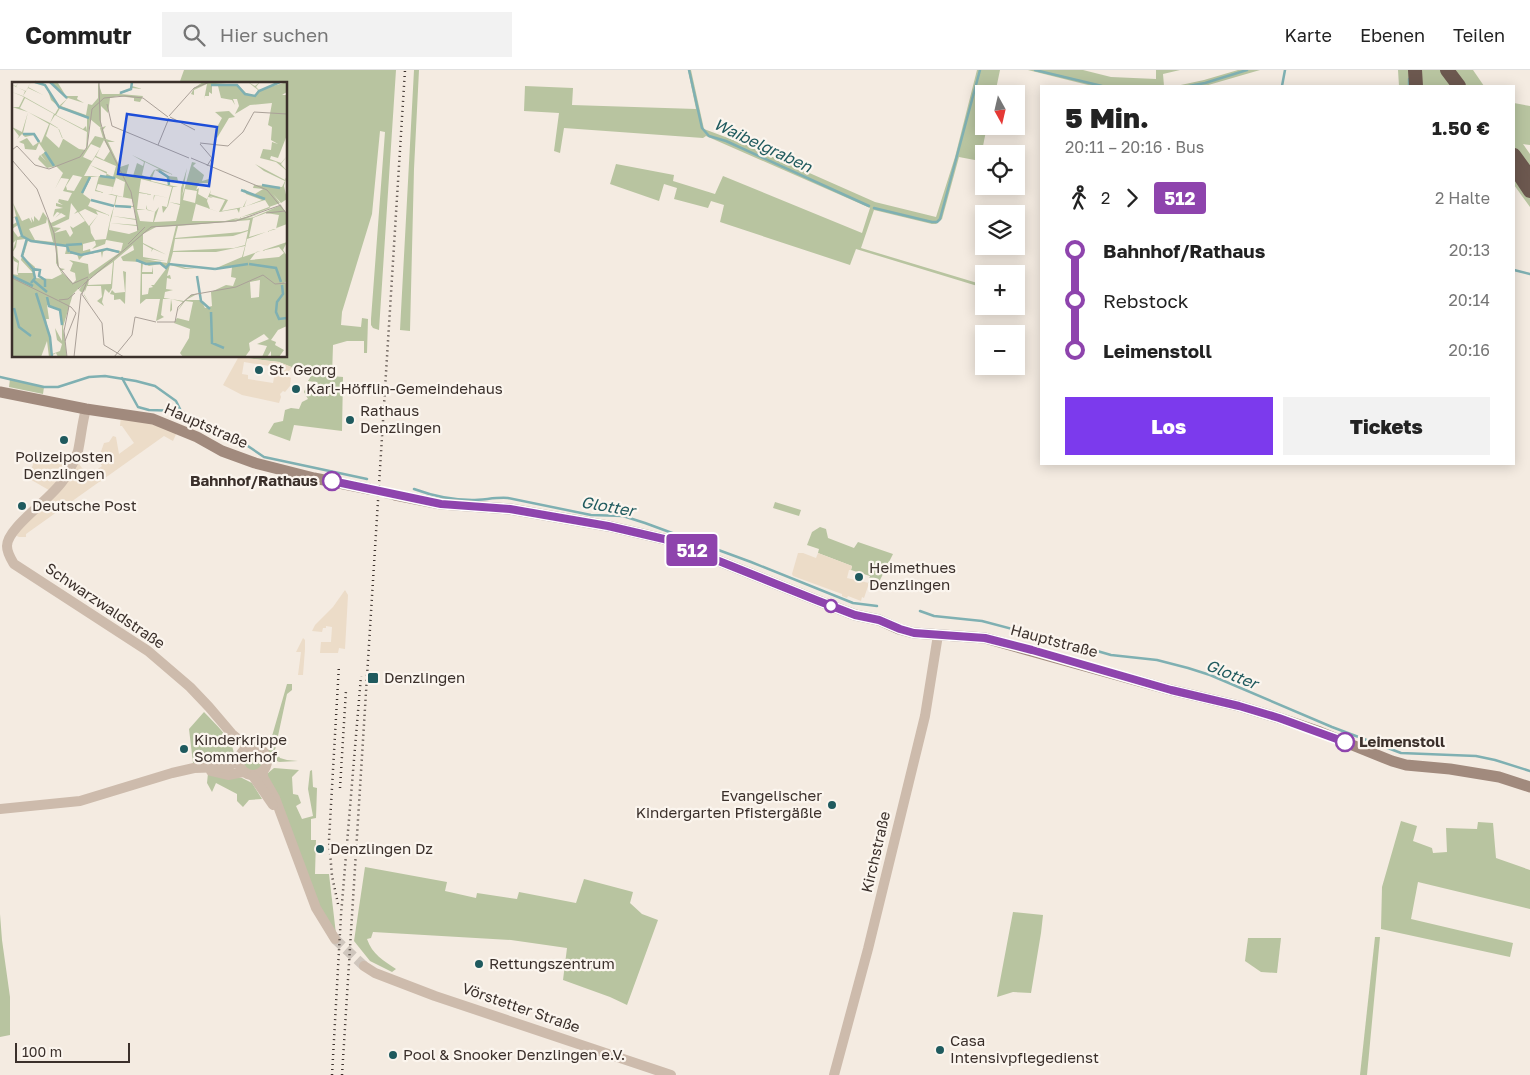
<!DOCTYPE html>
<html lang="de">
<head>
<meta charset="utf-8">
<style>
  body { margin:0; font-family:"Golos Text",sans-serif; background:#f2f2f2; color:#222; height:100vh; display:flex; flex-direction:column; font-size:19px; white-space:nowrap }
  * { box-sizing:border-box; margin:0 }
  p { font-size:16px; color:#767676 }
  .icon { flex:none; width:28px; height:28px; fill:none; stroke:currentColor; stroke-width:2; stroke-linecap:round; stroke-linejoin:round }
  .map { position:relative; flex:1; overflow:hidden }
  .drawer { position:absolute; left:1040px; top:15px; width:475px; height:380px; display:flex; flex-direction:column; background:#fff; border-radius:0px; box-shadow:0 2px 12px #0003 }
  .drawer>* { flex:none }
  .badge { padding:0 10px; border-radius:4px; font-size:18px; line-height:32px }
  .needle { width:32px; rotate:172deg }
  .tools { position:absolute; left:975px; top:15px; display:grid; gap:10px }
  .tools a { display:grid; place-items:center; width:50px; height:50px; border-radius:0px; background:#fff; box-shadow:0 2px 12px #0003; font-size:25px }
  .scale { position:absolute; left:15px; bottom:12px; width:115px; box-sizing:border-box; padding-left:5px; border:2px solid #3b302b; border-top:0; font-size:14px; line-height:18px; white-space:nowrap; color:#3b302b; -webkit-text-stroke:4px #fbf5ee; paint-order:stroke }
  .map>.badge { position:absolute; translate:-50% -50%; box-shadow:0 0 0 2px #fff }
  .legs { display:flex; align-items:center; gap:8px; height:55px; padding:0 25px; font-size:16px }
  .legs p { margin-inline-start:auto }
  .headline { display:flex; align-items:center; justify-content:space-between; height:85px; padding:0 25px }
  h1 { font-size:28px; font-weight:800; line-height:38px }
  .action { display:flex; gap:10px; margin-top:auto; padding:10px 25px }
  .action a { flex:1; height:58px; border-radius:0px; background:#7c3aed; color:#fff; font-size:20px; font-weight:800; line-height:58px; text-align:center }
  .action a+a { background:#f2f2f2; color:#222 }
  ul { padding:0 25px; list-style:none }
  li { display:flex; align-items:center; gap:18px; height:50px; font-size:19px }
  li i { display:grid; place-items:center; width:8px; height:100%; margin:0 6px; background:currentColor }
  li i::after { content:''; width:12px; height:12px; margin:-6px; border:4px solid; border-radius:50%; background:#fff }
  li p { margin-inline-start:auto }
  li:first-child i { background:linear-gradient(#0000 50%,currentColor 0) }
  li:last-child i { background:linear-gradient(currentColor 50%,#0000 0) }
  header { display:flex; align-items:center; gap:30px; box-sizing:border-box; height:70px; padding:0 25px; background:#fff; border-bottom:1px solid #e0e0e0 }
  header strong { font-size:24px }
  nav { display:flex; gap:28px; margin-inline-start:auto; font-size:18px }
  .search { width:350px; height:45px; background:#f2f2f2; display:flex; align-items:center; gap:12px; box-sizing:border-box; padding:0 18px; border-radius:0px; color:#767676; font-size:19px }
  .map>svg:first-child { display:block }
  .green { fill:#b8c4a0 }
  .plaza { fill:#ecdcc8; fill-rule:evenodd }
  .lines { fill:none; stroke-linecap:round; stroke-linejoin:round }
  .stream { stroke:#7fb0b2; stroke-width:2.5 }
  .tertiary-tunnel { stroke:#cfc6bd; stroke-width:10; stroke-dasharray:10 5; stroke-linecap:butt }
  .secondary-tunnel { stroke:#cfc6bd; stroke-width:11; stroke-dasharray:11 5.5; stroke-linecap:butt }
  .tertiary { stroke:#cdbbac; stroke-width:10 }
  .secondary { stroke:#a18a7d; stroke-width:11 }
  .trunk { stroke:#6c584f; stroke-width:14 }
  .rail { stroke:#3b302b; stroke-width:2.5; stroke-dasharray:1 4; stroke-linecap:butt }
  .line-1-casing { stroke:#fff; stroke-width:11 }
  .line-1 { stroke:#8e44ad; stroke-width:8 }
  .poi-dot { fill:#1f5a5e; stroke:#fbf5ee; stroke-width:2 }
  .stop-1-dot { fill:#fff; stroke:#8e44ad; stroke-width:2.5 }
  .labels { text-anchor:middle; stroke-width:4.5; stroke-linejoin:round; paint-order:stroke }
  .poi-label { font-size:15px; fill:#3b302b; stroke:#fbf5ee; text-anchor:start }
  .street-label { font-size:15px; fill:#3b302b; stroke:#fbf5ee }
  .stop-label { font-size:15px; font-weight:bold; fill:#3b302b; stroke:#fbf5ee; text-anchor:end }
  .water-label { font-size:16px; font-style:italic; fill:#1f5a5e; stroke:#fbf5ee }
  .inset-river { fill:none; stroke:#7fb0b2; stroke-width:2.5 }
  .inset-road { fill:none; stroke:#aaa098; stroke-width:1 }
  .view { fill:#1d4ed8; fill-opacity:0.15; stroke:#1d4ed8; stroke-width:2.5 }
  .inset-edge { fill:none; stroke:#3b302b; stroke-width:2.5 }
</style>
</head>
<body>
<header>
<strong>Commutr</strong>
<div class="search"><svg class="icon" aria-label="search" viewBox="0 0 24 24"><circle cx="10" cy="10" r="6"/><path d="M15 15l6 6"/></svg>Hier suchen</div>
<nav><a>Karte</a><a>Ebenen</a><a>Teilen</a></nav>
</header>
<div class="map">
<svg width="1530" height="1005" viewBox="0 0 1530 1005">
  <rect width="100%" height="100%" fill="#f4ebe1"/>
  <g class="green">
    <polygon points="184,0 396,0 379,260 373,258 371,255 371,249 385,62 380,61 372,144 342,242 341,255 361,257 362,248 368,249 367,283 364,283 364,271 347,271 333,275 332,306 343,307 342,361 294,355 290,371 268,363 274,353 283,351 285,340 291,338 299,339 302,332 308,329 304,322 306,317 315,317 315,312 308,311 311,306 305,303 303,299 298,300 279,292 246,288 246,286 286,286 286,14 179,14"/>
    <polygon points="414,0 419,0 414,99 410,261 400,260"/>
    <polygon points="688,0 691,0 704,59 744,74 875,132 936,147 955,87 977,0 1000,0 995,24 984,24 984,56 987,56 980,91 959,87 942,149 936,154 932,154 874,140 861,178 984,215 984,218 856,179 850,195 720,152 724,135 711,131 708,138 674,129 677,118 664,114 659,131 610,114 616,94 674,105 673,111 715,124 723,106 862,163 870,138 706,66 703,68 564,58 560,83 554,81 559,43 524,41 525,16 573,18 572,35 696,39"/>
    <polygon points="1028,0 1083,0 1111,7 1156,9 1156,0 1180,0 1163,4 1164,16 1092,16"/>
    <polygon points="1238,0 1260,0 1205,16 1176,16 1204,10"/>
    <polygon points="1398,0 1473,0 1484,16 1399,16"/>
    <polygon points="1514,33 1530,36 1530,75 1523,74 1530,84 1530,137 1514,115"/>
    <polygon points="10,309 44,317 43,324 9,317"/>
    <polygon points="775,432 801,440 799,446 773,438"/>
    <polygon points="820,457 826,459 828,468 854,478 858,472 893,484 877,516 868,513 870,506 851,500 852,496 818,483 819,479 807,475 812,462"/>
    <polygon points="287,614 292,614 292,620 287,624 275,680 280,688 287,690 298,691 279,692 271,688 268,680"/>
    <path d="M204,642C216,655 256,690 217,695C209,696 200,694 193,693L189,659Z"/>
    <circle cx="252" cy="692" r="10"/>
    <polygon points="274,698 299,700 292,707 293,724 298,725 301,733 296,736 302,749 313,746 308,719 310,701 312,700 313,717 317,718 316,748 311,749 311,770 316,770 315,804 329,804 336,864 318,836 267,712 268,703"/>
    <polygon points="208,703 242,708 252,713 262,729 249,730 243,737 237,731 237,724 216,713 212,722 207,713"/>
    <polygon points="1401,751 1417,756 1413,771 1432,778 1433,783 1447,782 1446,758 1477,759 1478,752 1493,753 1496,788 1530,800 1530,839 1418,812 1411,849 1513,873 1510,887 1381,859 1382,817"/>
    <path d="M365,797L447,812L445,821L476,828L477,823L517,829L519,822L576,833L584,809L633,822L630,833L642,844L658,850L627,935L610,927L563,910L567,878L511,870L373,862L371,868L367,869C372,884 384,891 396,899L392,902L370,891L354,871Z"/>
    <polygon points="1013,842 1043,845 1041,863 1031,923 1013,922 997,927"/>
    <polygon points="0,844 2,870 10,927 10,965 0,967"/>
    <polygon points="1375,867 1380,867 1367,1005 1360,1005"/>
    <polygon points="1248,868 1281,868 1277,903 1261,902 1245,891"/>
  </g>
  <g class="plaza">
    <path d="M238,288H246L279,292L292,297L286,305L291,308L290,316L285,322L283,321L280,324L281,327L279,333L242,325L223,315ZM244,292L276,297L273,313L248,309V305L242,304Z"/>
    <polygon points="121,345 178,360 173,371 164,366 105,408 106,409 99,412 33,459 26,464 26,467 19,467 13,464 54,423 28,408 38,381 67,393 79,394 88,406 102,396 98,390 104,373 109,372 113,366 116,367 119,384 134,373 122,356 120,356"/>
    <polygon points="798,483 803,483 816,488 818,483 852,496 851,500 849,500 847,508 869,513 864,528 862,527 861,531 848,526 847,528 842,526 842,524 793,506 792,504"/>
    <polygon points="345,520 348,525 345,579 339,578 338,583 320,583 321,572 331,572 332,557 326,556 326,558 323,558 322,562 312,561 315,555 333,537"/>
    <polygon points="303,568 305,570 305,579 303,605 298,605 301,582 296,582"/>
  </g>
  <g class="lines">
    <g class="stream">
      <polyline points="689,0 702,58 709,66 726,71 869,136"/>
      <polyline points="1035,0 1102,16"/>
      <polyline points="1409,9 1409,16"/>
      <polyline points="1189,16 1205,13 1247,0"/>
      <polyline points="1282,16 1285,0"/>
      <polyline points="874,138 932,152 937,152 940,149 980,0"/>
      <polyline points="1514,200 1530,204"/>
      <polyline points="0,307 44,317 58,317 89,307 105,306 136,311 155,316 176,331 181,341 236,368 264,387 367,409"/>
      <polyline points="122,308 138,337 149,340 181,341"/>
      <path d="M414,419C433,426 452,430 472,430C484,430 496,427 508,428L591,445L623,446L645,453L751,492L853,533L877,536"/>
      <polyline points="920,541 934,546 982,551 1020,561 1049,567 1111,585 1157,590 1188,598 1210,605 1332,657 1401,683 1476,686 1495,690 1530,701"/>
    </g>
    <polyline class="tertiary-tunnel" points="335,869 364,896"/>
    <polyline class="secondary-tunnel" points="369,419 395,425"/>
    <g class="tertiary">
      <path d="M86,339C82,353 81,367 78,381C75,390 69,401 64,409C53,428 7,457 7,476C7,483 11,489 14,494L148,581L190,617L209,637L232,664L249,678"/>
      <circle cx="253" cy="691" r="14"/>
      <polyline points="211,701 228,705 243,702"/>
      <polyline points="263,701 263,707 275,728 316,838 335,869"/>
      <polyline points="253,706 273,735"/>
      <polyline points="0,739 80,731 172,703 194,698 227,697 239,690"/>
      <polyline points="364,896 375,903 435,926 671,1005"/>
      <polyline points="834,1005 868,879 925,646 938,565"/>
    </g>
    <g class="secondary">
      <polyline points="0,322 86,339 153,349 197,367 222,381 255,393 314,408 369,419"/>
      <polyline points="395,425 441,434 510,439 608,456 664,469 816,530 855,545 879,550 899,559 914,563 985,568 1171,620 1239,636 1279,648 1320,662 1392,691 1406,695 1450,699 1499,707 1530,717"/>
    </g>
    <g class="trunk">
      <polyline points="1415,0 1416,16"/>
      <polyline points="1447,0 1459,16"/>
      <polyline points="1514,85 1527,103"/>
      <polyline points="1514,97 1530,121"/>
    </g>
    <g class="rail">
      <polyline points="340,718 346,620"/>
      <polyline points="338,834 332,806 329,770 339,595"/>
      <polyline points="332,1005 341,845 361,606"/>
      <polyline points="342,1005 405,0"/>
    </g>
  </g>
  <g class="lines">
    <g class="line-1-casing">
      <polyline id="line-1" points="332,411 441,434 510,439 608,456 664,469 816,530 855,545 879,550 900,559 914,563 985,568 1032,580 1171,620 1239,636 1279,648 1345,672"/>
    </g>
    <use href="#line-1" class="line-1"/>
  </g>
  <g class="poi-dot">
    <circle cx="259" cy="300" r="5"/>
    <circle cx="296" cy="319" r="5"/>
    <circle cx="350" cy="350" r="5"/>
    <circle cx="64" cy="370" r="5"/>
    <circle cx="22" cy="436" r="5"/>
    <circle cx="859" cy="507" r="5"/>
    <rect x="367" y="602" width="12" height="12" rx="2.5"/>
    <circle cx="184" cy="679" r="5"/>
    <circle cx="832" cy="735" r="5"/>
    <circle cx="320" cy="779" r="5"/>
    <circle cx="479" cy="894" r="5"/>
    <circle cx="940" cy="980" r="5"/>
    <circle cx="393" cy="985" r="5"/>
  </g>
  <g class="stop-1-dot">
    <circle cx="332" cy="411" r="9"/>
    <circle cx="831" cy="536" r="6"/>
    <circle cx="1345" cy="672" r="9"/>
  </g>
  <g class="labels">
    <g class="poi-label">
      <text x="269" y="305">St. Georg</text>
      <text x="306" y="324">Karl-Höfflin-Gemeindehaus</text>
      <text x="360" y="346">Rathaus<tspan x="360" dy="17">Denzlingen</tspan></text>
      <text x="64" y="392" text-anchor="middle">Polizeiposten<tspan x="64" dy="17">Denzlingen</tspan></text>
      <text x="32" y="441">Deutsche Post</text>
      <text x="869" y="503">Heimethues<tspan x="869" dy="17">Denzlingen</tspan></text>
      <text x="384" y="613">Denzlingen</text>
      <text x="194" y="675">Kinderkrippe<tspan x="194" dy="17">Sommerhof</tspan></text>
      <text x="822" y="731" text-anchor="end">Evangelischer<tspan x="822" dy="17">Kindergarten Pfistergäßle</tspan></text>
      <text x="330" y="784">Denzlingen Dz</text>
      <text x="489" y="899">Rettungszentrum</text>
      <text x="950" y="976">Casa<tspan x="950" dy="17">Intensivpflegedienst</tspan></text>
      <text x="403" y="990">Pool &amp; Snooker Denzlingen e.V.</text>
    </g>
    <g class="street-label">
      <text transform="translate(206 356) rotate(24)" y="5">Hauptstraße</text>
      <text transform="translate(105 536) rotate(34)" y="5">Schwarzwaldstraße</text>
      <text transform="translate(1054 571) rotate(15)" y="5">Hauptstraße</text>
      <text transform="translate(876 782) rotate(-77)" y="5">Kirchstraße</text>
      <text transform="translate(521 938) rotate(19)" y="5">Vörstetter Straße</text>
    </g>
    <g class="stop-label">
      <text x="318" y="416">Bahnhof/Rathaus</text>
      <text x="1359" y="677" text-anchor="start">Leimenstoll</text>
    </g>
    <g class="water-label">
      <text transform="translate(763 75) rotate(25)" y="6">Waibelgraben</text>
      <text transform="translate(608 436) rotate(10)" y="6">Glotter</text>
      <text transform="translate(1232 604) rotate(22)" y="6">Glotter</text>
    </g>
  </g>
  <g transform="translate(12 12)">
    <rect width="275" height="275" fill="#f4ebe1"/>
    <path d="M19,0L16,5L31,13L16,6L11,14L43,32L47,25L39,18L36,9L32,3L21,0L33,2L47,24L55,17L37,0L46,1L54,14H66L65,17L72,21L56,16L49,24L74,33L76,22L80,23L86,16V0L90,12H107L108,11L113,8L119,7L120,0V4L130,7L120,6L119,8L108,12L131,14L128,20L122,19V16L106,14L98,16L96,31L89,24V46L78,37L75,66L83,54L91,56L88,46L94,44L91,48L94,57L103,60H96L108,85L117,82L114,94H121L125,81L131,84L132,80L120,73L162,93L147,88L156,94L165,95L166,99L156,97L157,103L166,105H161L157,120L168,122L169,106L175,86L170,115L180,80L184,81L181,84L192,93L190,99L197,97L196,101H187L184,108L187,106L186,112L195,117L199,108L198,112L216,118L210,129L231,125L235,117L232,125L250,118L234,112L232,107L241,113L251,107L241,106L242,103L270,105L273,99L252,89L243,82L273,98L275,93L272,104L275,117L269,121L261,112L268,121L221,138L247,132L233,137L242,135L269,123L275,132V142L235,157L231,175L275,160L271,168L275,174V199L272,201L274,202L275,244L266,248L259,258L264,260L263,263L272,268L267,275H259V269L255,275H250L255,264L245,262L257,257L252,252L237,261L238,268L233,275H171L168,271L177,256L178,247L162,241L165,236L177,239L181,220L173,219L165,230L171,220L159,217L160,223V228L158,230L159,217H151L149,233L152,235L144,239L148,217H134L128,222L129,180L111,179L109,175L122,168L121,163L102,179L100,206L97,211L93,207L90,220L92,224L85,219L90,215L89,204H75L72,212L78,222L72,213L73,208L70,211L67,208L72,201L61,212L51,245L55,275H46L44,271L37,275L35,259L29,275H0V192L6,193L5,187L6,181L2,179L0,173L7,179L6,191H21L9,178L14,157L5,158L4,165L0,171L4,158L0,162V147L6,155L10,153L6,143L0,147V143L5,140L4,135L0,136L4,134L1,121L10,139L17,136L20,141L19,135L22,140V134L27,139L31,130L39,141L54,134L49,131L43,136L48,131L45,130L41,135L43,127L51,126L44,124V121L51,123L46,120L47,117L56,119L60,111L51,109L57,97L49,96L43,107L51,91L44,84L35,86L26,77L28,73L34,79L29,73L33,70L27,61L24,68L13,67L12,62L7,60L15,56L21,64L27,60L22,53L13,55L10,52L5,57L0,53L5,57L7,54L0,45L10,50L16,30L0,25H7L12,15L0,10L11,14L13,9L0,3L4,4L6,1L4,5L14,9ZM13,16L42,32L38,41L8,26ZM48,26L75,36V49L74,44L71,47L44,33ZM16,30L37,42L29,61L23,52L11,51ZM43,33L75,50L74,68L67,67L50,56L46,46L38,41ZM38,42L47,47L51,57L47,66L34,54ZM92,58L98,69L92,78L84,74ZM79,62L88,66L80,79L71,75ZM83,75L104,84L101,95L78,83ZM133,80L147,87L142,88L137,96L130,93ZM78,83L95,90L94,94H72ZM143,88L156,95V103L139,99ZM61,93L70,95L62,109L55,108L54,104ZM87,94L83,109L79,118L71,112L79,95ZM104,96L113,100L111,115L99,112ZM129,97L160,105L157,116L127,110ZM86,102L101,105L99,112H96L104,114L102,124L79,118L83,109L93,111L84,108ZM173,107L185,109L183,121L171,118ZM127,111L142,113L141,119L143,113L157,116L155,125L150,124L151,131L156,124L157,120L168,123L164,139L142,140L147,125L143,130L135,128V123L134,127H125ZM105,114L120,117L122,124L103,123ZM197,114L213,118L207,130L198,127L195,119L196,115L201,116ZM79,118L102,124L99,134L76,124ZM253,118L258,126L242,132L213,139H180L184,122L207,130L225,127L227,131L228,126ZM59,121L65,129L62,132L66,130L73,139L61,146L58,144L61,151L58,155L54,148L42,151L49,146L40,145L57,137ZM102,124L122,125L124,137L100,134ZM73,127L86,133L77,144L67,130ZM134,127L143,130L141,140L128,139L125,128ZM84,129L99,134L94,157L83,158L79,151L78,144L86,133ZM254,131L267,133L264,147L237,155L241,136ZM100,134L124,138L125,143L98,141ZM35,136L41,160L23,158L17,147L34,141ZM238,138L236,148L229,150L163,156L166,144ZM98,141L125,144V149L117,152L97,148ZM164,144L155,181L132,177L154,179L131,175V162L140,167L139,170L141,167L155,173L131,161V152L144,145ZM236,149L233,163L222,166L161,169L163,157L221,154ZM94,158L111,161L109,169L95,167L79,172L78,167L71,169V162L83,159L84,163L80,167L93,162ZM16,159L44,163V181L50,192L40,197L23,196V185L11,175ZM45,163L55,164L53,172H65L67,178L73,172L89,170L90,176L91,170L94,168L107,171L77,192L76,182L57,178L61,181L58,189L63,191L64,198L61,201L49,189L53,187L47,186ZM233,164L230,175L202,187L174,186L158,181L161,170H204ZM267,165L272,171L267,175L238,178L244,170ZM101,180L99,202L76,203L77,197ZM131,181L137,184L148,182L154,187L142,203H139L141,205L137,206L136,212L130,213V192H141V184L140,190H130ZM158,183L173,187L220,185L219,195L224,196L221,204L214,203L199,210L200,224L193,226L189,218H174L187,211L179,213L172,219L152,216L153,210L161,208L154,207L155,196L159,197L158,193L155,194ZM248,198L247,215L239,216L238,200ZM35,223L48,228L50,245V259L43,246L45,258L50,262L48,269L40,272L34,237H37ZM191,0L226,3L234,11L243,14L246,8L236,0L243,4L248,0L244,5L247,8L275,0V10L270,13H275V53L266,76L259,74L258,77L269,81L275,74L269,82L275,89L264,80L248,76L251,67L259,68L260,60L266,62L259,58L260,45L256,43L260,21L238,23L223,32L227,24L225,17H221L223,23L220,18L209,16L206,4H200V12L197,10V14H193L192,18L195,2L182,8V13L179,12L182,6ZM217,29L223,35L217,36L205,56L204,47L210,36L203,30ZM111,189L114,190L113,222L108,217L102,218V213L98,212L100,208L103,211L113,210Z" fill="#b8c4a0" fill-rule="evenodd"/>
    <path class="inset-river" d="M23,0L33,3L47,25L77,36M38,0L55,16M199,3H225L233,12L243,14L247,9L268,0M108,11L119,7L120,0M11,52H22L27,60M33,70L42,84M147,89L156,95L157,103M88,94L103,96M250,103L268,106M229,108L253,117M70,111L78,95M79,118L102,124M103,124L119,125M4,135L10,154L19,159L55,164L57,170M15,156L10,174L21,187L23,196L19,201M54,163L70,162M58,170L69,173L95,167L107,170M124,178L134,182L148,181L154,186L157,182L203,187M237,182L264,186L269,200M21,187L28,188L27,194L33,198V205M203,187L236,182M0,194L21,204M185,194L189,219L198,227M22,199L35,210M270,203L271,212L265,220L264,230L267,237L275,236M24,211L38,255L40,275M35,215L37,224L48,228L50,243M2,226L7,245L19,254M199,230L200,261L212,266"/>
    <path class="inset-road" d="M87,0L88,38L93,57M95,22L100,44L177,76M80,27L92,16L113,14L131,16L156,35M157,34L182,6L198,0M158,35L183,48M93,58L119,110L126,148M188,61L216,64L231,50L242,30L275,32M188,62L200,76L195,84M146,63L157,36M0,68L5,64L23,83L37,87L68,75L75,65L80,27M179,76L255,108L275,132M0,78L25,107L42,151L46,184L60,201M254,131L273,129M116,162L133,145M0,196L43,217M60,202L76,195M66,207L139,145L224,139L269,123M69,211L90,241L92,263L112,275M70,212L76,197M43,217L59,225L64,231L53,259M47,218L56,217L63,211M145,240H163L166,225L179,213L224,205L251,193L263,202L275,201M55,275L52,249L57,224M62,275L69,212M102,275L120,253L123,235L144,240"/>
    <path class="view" d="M115,32L205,45L197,104L106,92Z"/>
    <rect width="275" height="275" class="inset-edge"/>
  </g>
</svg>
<div class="tools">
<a><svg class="needle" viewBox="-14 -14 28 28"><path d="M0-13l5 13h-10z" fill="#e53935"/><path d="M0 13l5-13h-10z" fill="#767676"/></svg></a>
<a><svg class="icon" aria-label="locate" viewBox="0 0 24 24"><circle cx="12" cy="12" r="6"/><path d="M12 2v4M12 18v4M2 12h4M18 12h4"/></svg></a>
<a><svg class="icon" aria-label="layers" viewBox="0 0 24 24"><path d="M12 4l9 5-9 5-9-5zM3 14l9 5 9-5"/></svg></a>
<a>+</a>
<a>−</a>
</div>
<div class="scale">100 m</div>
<b class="badge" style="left:692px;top:480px;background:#8e44ad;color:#fff">512</b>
<section class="drawer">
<div class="headline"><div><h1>5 Min.</h1><p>20:11 – 20:16 · Bus</p></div><b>1.50 €</b></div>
<div class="legs"><svg class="icon" aria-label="walk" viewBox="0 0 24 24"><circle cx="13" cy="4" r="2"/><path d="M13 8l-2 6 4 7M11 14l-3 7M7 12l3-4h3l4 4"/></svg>2<svg class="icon" aria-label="forward" viewBox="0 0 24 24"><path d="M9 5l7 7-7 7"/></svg><b class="badge" style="background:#8e44ad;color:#fff">512</b><p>2 Halte</p></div>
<ul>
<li><i style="color:#8e44ad"></i><b>Bahnhof/Rathaus</b><p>20:13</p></li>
<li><i style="color:#8e44ad"></i><span>Rebstock</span><p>20:14</p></li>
<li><i style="color:#8e44ad"></i><b>Leimenstoll</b><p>20:16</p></li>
</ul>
<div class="action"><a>Los</a><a>Tickets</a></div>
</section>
</div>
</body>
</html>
